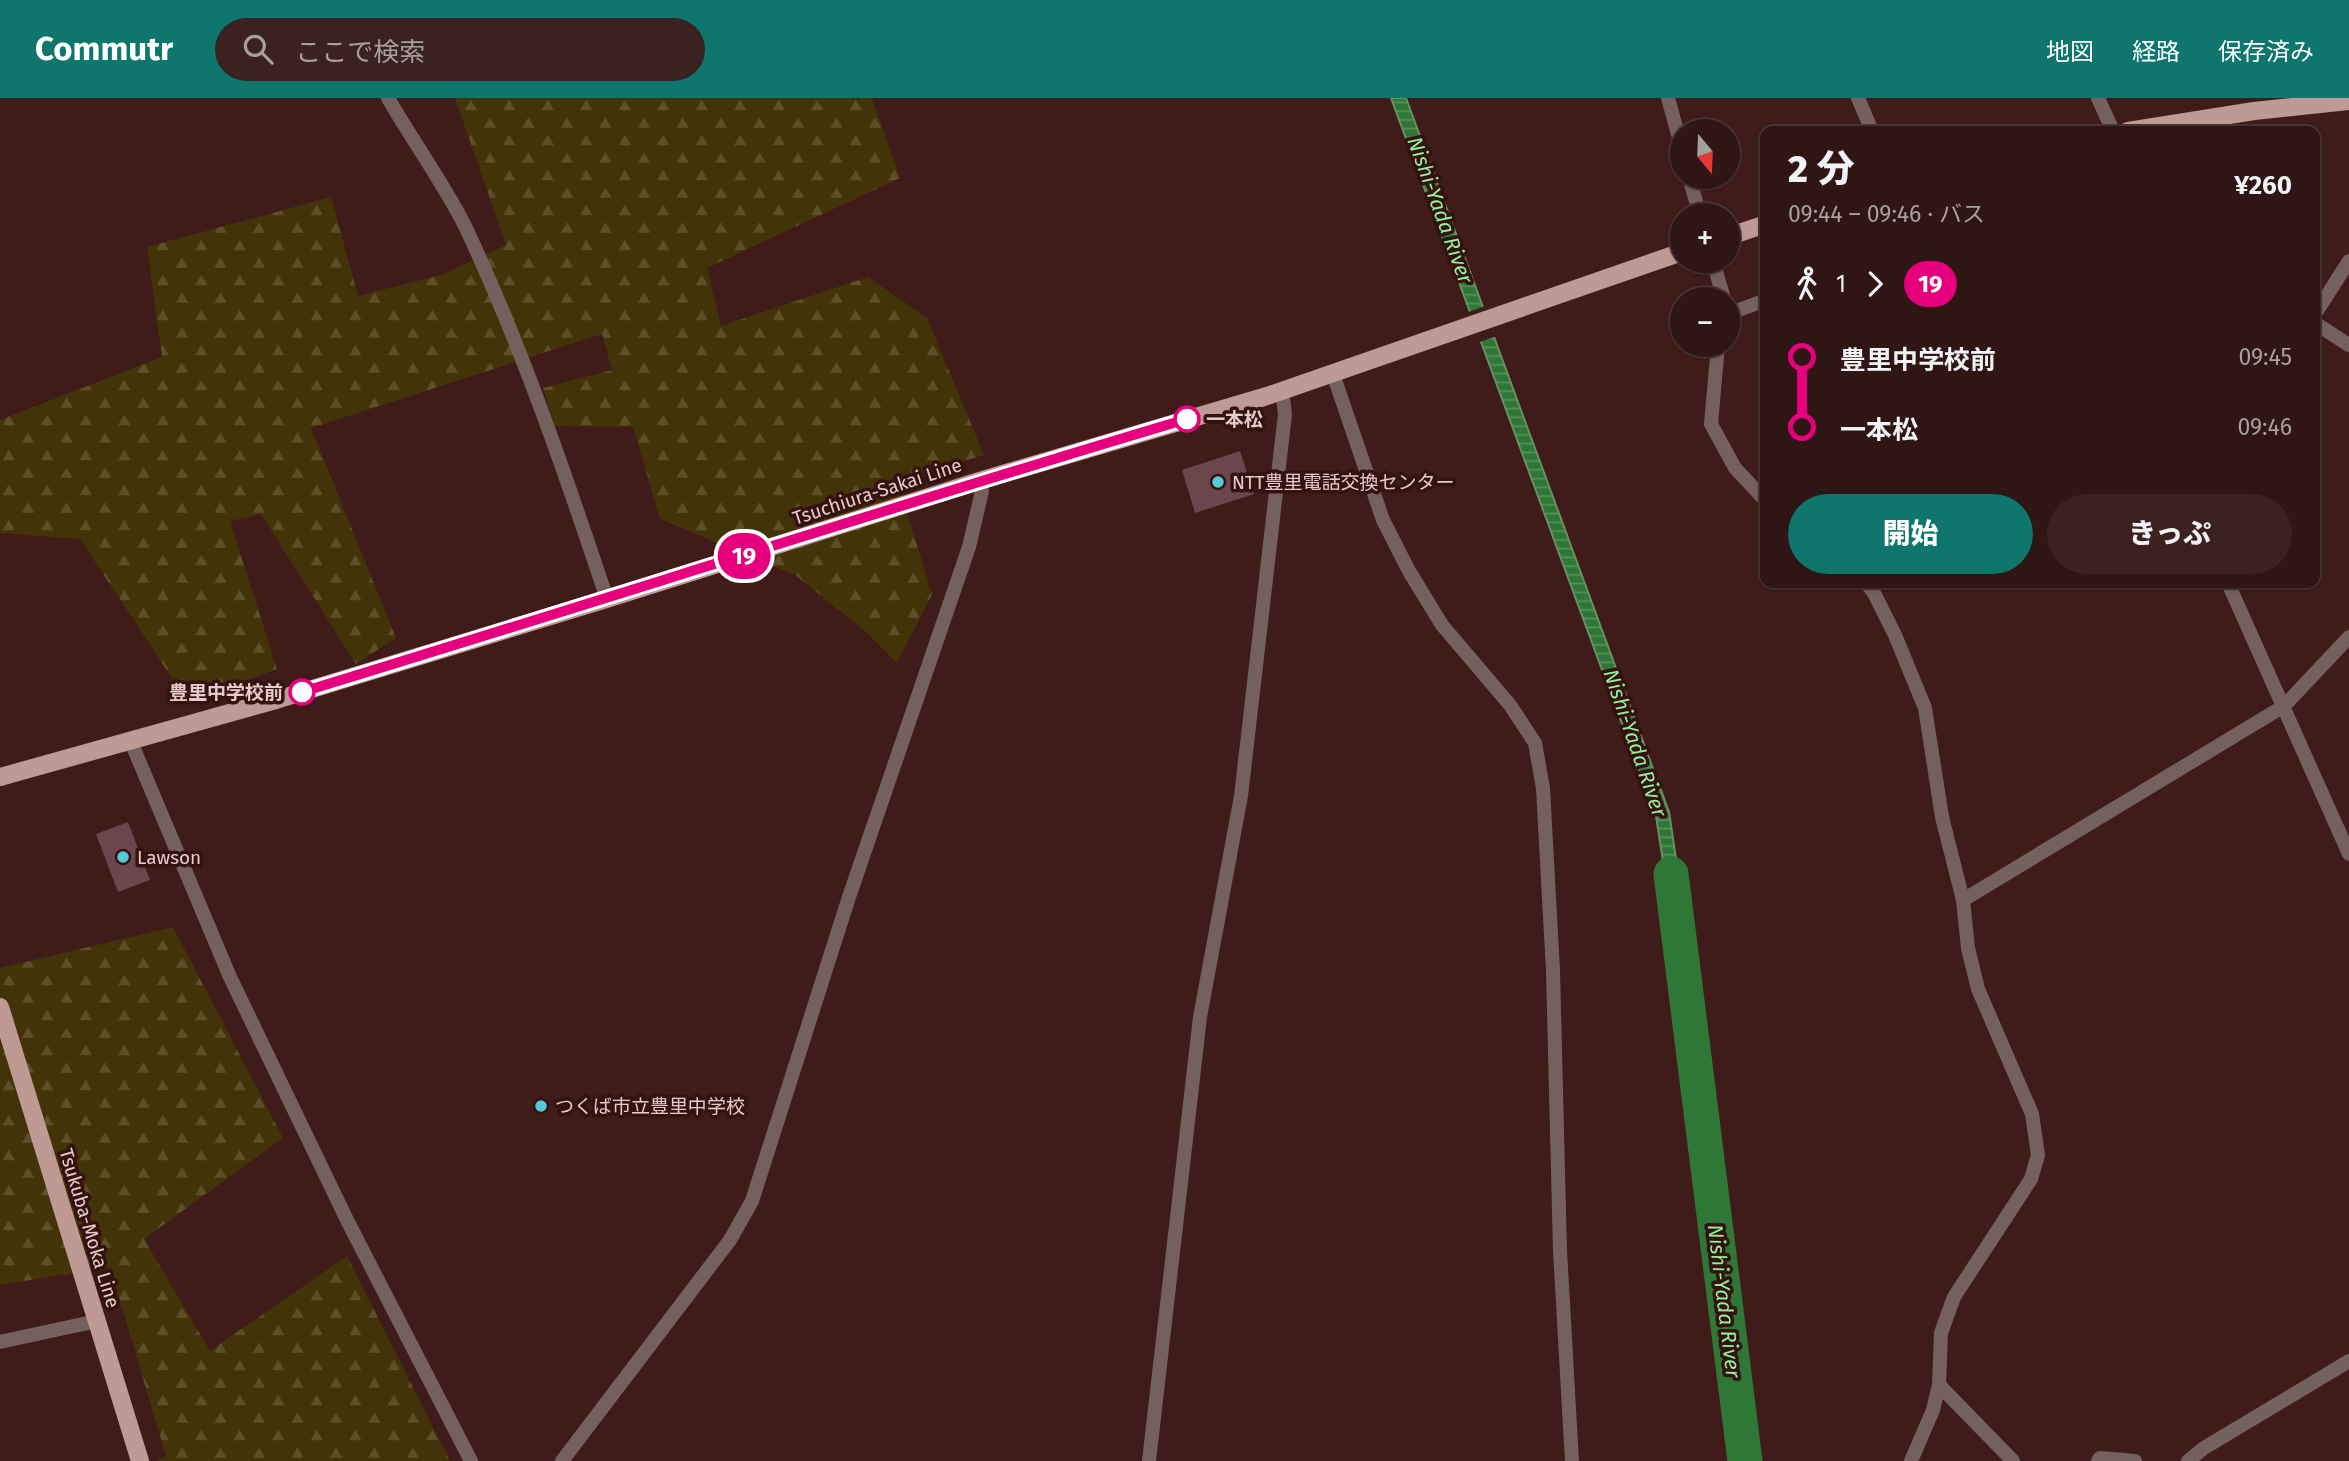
<!DOCTYPE html>
<html lang="ja">
<head>
<meta charset="utf-8">
<style>
  body { margin:0; font-family:"Fira Sans","Noto Sans JP",sans-serif; background:#3b2221; color:#f1f3f6; height:100vh; display:flex; flex-direction:column; font-size:26px; white-space:nowrap }
  * { box-sizing:border-box; margin:0 }
  p { font-size:23px; color:#a79fa0 }
  .icon { flex:none; width:38px; height:38px; fill:none; stroke:currentColor; stroke-width:2; stroke-linecap:round; stroke-linejoin:round }
  .map { position:relative; flex:1; overflow:hidden }
  .sheet { position:absolute; left:1760px; top:28px; width:560px; height:462px; display:flex; flex-direction:column; background:#2f1513; border-radius:14px; box-shadow:0 2px 5px #0004,0 0 0 2px #4a3433 }
  .sheet>* { flex:none }
  .badge { padding:0 14px; border-radius:23px; font-size:24px; line-height:46px }
  .needle { width:46px; rotate:161deg }
  .fabs { position:absolute; left:1670px; top:21px; display:grid; gap:14px }
  .fabs a { display:grid; place-items:center; width:70px; height:70px; border-radius:50%; background:#2f1513; box-shadow:0 2px 5px #0004,0 0 0 2px #4a3433; font-size:35px }
  .map>.badge { position:absolute; translate:-50% -50%; box-shadow:0 0 0 4px #fff }
  .legs { display:flex; align-items:center; gap:10px; height:77px; padding:0 28px; font-size:23px }
  .legs p { margin-inline-start:auto }
  .overview { display:flex; align-items:center; justify-content:space-between; height:119px; padding:0 28px }
  h1 { font-size:38px; font-weight:800; line-height:52px }
  .button { display:flex; gap:14px; margin-top:auto; padding:14px 28px }
  .button a { flex:1; height:80px; border-radius:42px; background:#0f766e; color:#fff; font-size:28px; font-weight:800; line-height:80px; text-align:center }
  .button a+a { background:#3b2221; color:#f1f3f6 }
  ul { padding:0 28px; list-style:none }
  li { display:flex; align-items:center; gap:24px; height:70px; font-size:26px }
  li i { display:grid; place-items:center; width:10px; height:100%; margin:0 9px; background:currentColor }
  li i::after { content:''; width:18px; height:18px; margin:-9px; border:5px solid; border-radius:50%; background:#2f1513 }
  li p { margin-inline-start:auto }
  li:first-child i { background:linear-gradient(#0000 50%,currentColor 0) }
  li:last-child i { background:linear-gradient(currentColor 50%,#0000 0) }
  header { display:flex; align-items:center; gap:42px; box-sizing:border-box; height:98px; padding:0 35px; background:#0f766e; color:#fff }
  header strong { font-size:33px }
  nav { display:flex; gap:38px; margin-inline-start:auto; font-size:24px }
  .search { width:490px; height:63px; background:#3b2221; display:flex; align-items:center; gap:18px; box-sizing:border-box; padding:0 24px; border-radius:38px; color:#a79fa0; font-size:26px }
  .map>svg:first-child { display:block }
  .forest { fill:url(#forest-firs) }
  .water { fill:url(#water-rules); stroke:#659063; stroke-width:2 }
  .pier { fill:#3f1c19 }
  .lines { fill:none; stroke-linecap:round; stroke-linejoin:round }
  .river { stroke:#2e7737; stroke-width:35 }
  .building { fill:#6c454d }
  .street { stroke:#74615e; stroke-width:14 }
  .primary { stroke:#bf9994; stroke-width:18 }
  .line-1-casing { stroke:#fff; stroke-width:16 }
  .line-1 { stroke:#e6007e; stroke-width:10 }
  .stop-1-dot { fill:#fff; stroke:#e6007e; stroke-width:3.5 }
  .poi-dot { fill:#52cbd9; stroke:#341210; stroke-width:2.5 }
  .labels { text-anchor:middle; stroke-width:7; stroke-linejoin:round; paint-order:stroke }
  .stop-label { font-size:19px; font-weight:bold; fill:#e4ccc9; stroke:#341210; text-anchor:start }
  .poi-label { font-size:19px; fill:#e4ccc9; stroke:#341210; text-anchor:start }
  .street-label { font-size:19px; fill:#e4ccc9; stroke:#341210 }
  .water-label { font-size:21px; font-style:italic; fill:#93f29a; stroke:#341210 }
</style>
</head>
<body>
<header>
<strong>Commutr</strong>
<div class="search"><svg class="icon" aria-label="search" viewBox="0 0 24 24"><circle cx="10" cy="10" r="6"/><path d="M15 15l6 6"/></svg>ここで検索</div>
<nav><a>地図</a><a>経路</a><a>保存済み</a></nav>
</header>
<div class="map">
<svg width="2349" height="1363" viewBox="0 0 2349 1363">
  <defs>
    <pattern id="forest-firs" width="22" height="20" patternUnits="userSpaceOnUse" patternTransform="scale(1.75)"><rect width="22" height="20" fill="#433308"/><path d="M5 1l3.5 6h-7zM16 11l3.5 6h-7z" fill="#5e4f2b"/></pattern>
    <pattern id="water-rules" width="6" height="5" patternUnits="userSpaceOnUse" patternTransform="scale(1.75)"><rect width="6" height="5" fill="#2e7737"/><path d="M0 2.5h6" fill="none" stroke="#568f5c"/></pattern>
  </defs>
  <rect width="100%" height="100%" fill="#3f1c19"/>
  <g class="forest">
    <polygon points="455,0 872,0 900,80 707,170 721,228 868,179 927,220 984,357 897,383 932,496 897,565 865,533 795,477 660,421 633,329 555,328 543,290 612,272 602,236 311,330 396,540 356,566 261,416 230,423 277,571 188,604 80,441 0,435 0,322 162,259 147,149 331,99 358,198 441,177 506,147"/>
    <polygon points="173,829 283,1040 144,1141 210,1253 347,1158 450,1363 156,1363 166,1358 110,1169 0,1187 0,870"/>
  </g>
  <polygon class="water" points="1391,0 1406,0 1669,714 1685,821 1672,822 1656,718"/>
  <polygon class="pier" points="1485,208 1497,238 1477,245 1466,215"/>
  <g class="lines">
    <polyline class="river" points="1671,776 1745,1363"/>
  </g>
  <g class="building">
    <polygon points="1240,353 1254,396 1195,415 1182,372"/>
    <polygon points="128,724 150,782 118,794 96,736"/>
  </g>
  <g class="lines">
    <g class="street">
      <path d="M388,0C412,42 444,86 465,128C522,249 565,375 607,501"/>
      <polyline points="1668,0 1682,51"/>
      <polyline points="1858,0 1872,33"/>
      <polyline points="2098,0 2113,33"/>
      <polyline points="1689,79 1700,117"/>
      <polyline points="1713,163 1724,201"/>
      <polyline points="1728,216 1766,202"/>
      <polyline points="2315,216 2349,163"/>
      <polyline points="2315,225 2349,247"/>
      <polyline points="1718,247 1711,326 1735,370 1766,403"/>
      <polyline points="1333,276 1383,422 1409,473 1442,527 1510,607 1535,645 1543,690 1553,873 1560,1153 1572,1363"/>
      <polyline points="1866,485 1874,495 1895,537 1925,610 1942,719 1963,802 1968,850 1978,891 2032,1016 2038,1057 2031,1081 1954,1199 1941,1235 1939,1287 1933,1312 1911,1363"/>
      <polyline points="2228,485 2349,756"/>
      <polyline points="131,644 230,879 347,1122 471,1363"/>
      <polyline points="1963,802 2284,608 2349,539"/>
      <polyline points="0,1244 97,1223"/>
      <polyline points="1939,1287 2013,1363"/>
      <polyline points="562,1363 730,1142 752,1103 849,799 969,449 982,393 979,383"/>
      <polyline points="1149,1363 1200,919 1241,698 1285,316 1282,292"/>
      <polyline points="2098,1363 2100,1360 2135,1363"/>
      <polyline points="2188,1363 2204,1350 2349,1263"/>
    </g>
    <g class="primary">
      <polyline points="2128,33 2254,13 2349,3"/>
      <polyline points="1727,139 1766,126"/>
      <polyline points="0,679 276,602 607,501 979,383 1267,298 1682,154"/>
      <polyline points="0,909 140,1363"/>
    </g>
  </g>
  <g class="lines">
    <g class="line-1-casing">
      <path id="line-1" d="M302,594C597,504 891,409 1187,321"/>
    </g>
    <use href="#line-1" class="line-1"/>
  </g>
  <g class="stop-1-dot">
    <circle cx="1187" cy="321" r="12"/>
    <circle cx="302" cy="594" r="12"/>
  </g>
  <g class="poi-dot">
    <circle cx="1218" cy="384" r="7"/>
    <circle cx="123" cy="759" r="7"/>
    <circle cx="541" cy="1008" r="7"/>
  </g>
  <g class="labels">
    <g class="stop-label">
      <text x="1206" y="328">一本松</text>
      <text x="283" y="601" text-anchor="end">豊里中学校前</text>
    </g>
    <g class="poi-label">
      <text x="1232" y="391">NTT豊里電話交換センター</text>
      <text x="137" y="766">Lawson</text>
      <text x="555" y="1015">つくば市立豊里中学校</text>
    </g>
    <g class="street-label">
      <text transform="translate(877 393) rotate(-18)" y="7">Tsuchiura-Sakai Line</text>
      <text transform="translate(90 1130) rotate(73)" y="7">Tsukuba-Moka Line</text>
    </g>
    <g class="water-label">
      <text transform="translate(1440 112) rotate(70)" y="7">Nishi-Yada River</text>
      <text transform="translate(1635 645) rotate(71)" y="7">Nishi-Yada River</text>
      <text transform="translate(1724 1203) rotate(83)" y="7">Nishi-Yada River</text>
    </g>
  </g>
</svg>
<div class="fabs">
<a><svg class="needle" viewBox="-14 -14 28 28"><path d="M0-13l5 13h-10z" fill="#e53935"/><path d="M0 13l5-13h-10z" fill="#a79fa0"/></svg></a>
<a>+</a>
<a>−</a>
</div>
<b class="badge" style="left:744px;top:458px;background:#e6007e;color:#fff">19</b>
<section class="sheet">
<div class="overview"><div><h1>2 分</h1><p>09:44 – 09:46 · バス</p></div><b>¥260</b></div>
<div class="legs"><svg class="icon" aria-label="walk" viewBox="0 0 24 24"><circle cx="13" cy="4" r="2"/><path d="M13 8l-2 6 4 7M11 14l-3 7M7 12l3-4h3l4 4"/></svg>1<svg class="icon" aria-label="forward" viewBox="0 0 24 24"><path d="M9 5l7 7-7 7"/></svg><b class="badge" style="background:#e6007e;color:#fff">19</b></div>
<ul>
<li><i style="color:#e6007e"></i><b>豊里中学校前</b><p>09:45</p></li>
<li><i style="color:#e6007e"></i><b>一本松</b><p>09:46</p></li>
</ul>
<div class="button"><a>開始</a><a>きっぷ</a></div>
</section>
</div>
</body>
</html>
